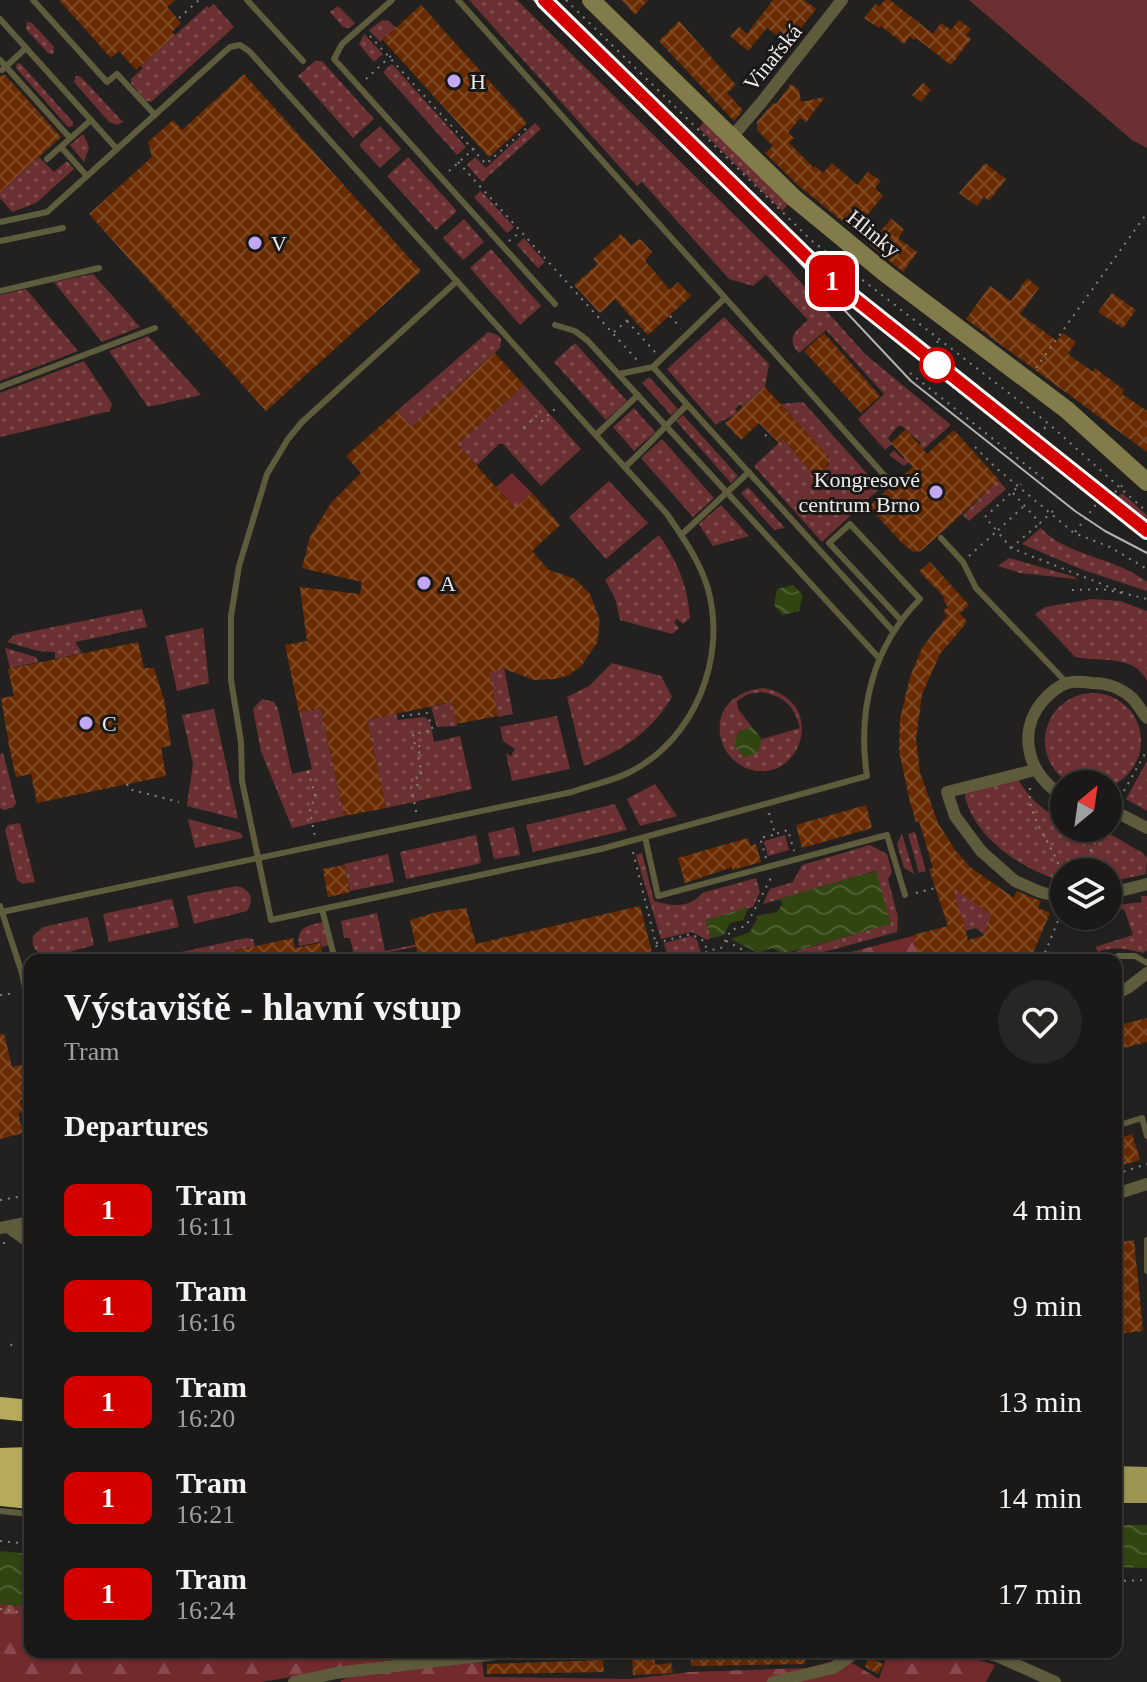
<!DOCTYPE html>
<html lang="en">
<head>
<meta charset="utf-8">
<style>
  body { margin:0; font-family:Georgia,serif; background:#272624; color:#f1f3f6; height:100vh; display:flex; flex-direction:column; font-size:30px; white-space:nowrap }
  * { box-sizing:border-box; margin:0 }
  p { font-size:26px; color:#9fa0a1 }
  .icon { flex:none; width:44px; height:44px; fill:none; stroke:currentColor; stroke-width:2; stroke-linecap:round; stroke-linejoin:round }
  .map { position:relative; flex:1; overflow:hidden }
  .side { position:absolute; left:24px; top:954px; width:1098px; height:704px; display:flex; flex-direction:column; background:#1a1917; border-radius:16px; box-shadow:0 2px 6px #0004,0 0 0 2px #383836 }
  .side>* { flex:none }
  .badge { padding:0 16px; border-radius:12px; font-size:28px; line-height:52px }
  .needle { width:52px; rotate:29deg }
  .fabs { position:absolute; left:1050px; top:770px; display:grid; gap:16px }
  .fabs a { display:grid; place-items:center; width:72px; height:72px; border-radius:50%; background:#1a1917; box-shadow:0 2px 6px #0004,0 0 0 2px #383836; font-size:40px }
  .map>.badge { position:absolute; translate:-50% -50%; box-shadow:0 0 0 4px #fff }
  h2 { padding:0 40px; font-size:30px; line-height:72px }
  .round { display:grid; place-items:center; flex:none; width:84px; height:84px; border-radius:42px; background:#272624 }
  .overview { display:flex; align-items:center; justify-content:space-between; height:136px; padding:0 40px }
  h1 { font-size:38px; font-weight:700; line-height:60px }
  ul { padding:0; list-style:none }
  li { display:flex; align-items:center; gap:24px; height:96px; padding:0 40px }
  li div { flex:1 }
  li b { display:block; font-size:30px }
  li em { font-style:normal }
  li .badge { min-width:88px; font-weight:700; text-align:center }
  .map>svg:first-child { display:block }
  .grass { fill:url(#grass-dots); fill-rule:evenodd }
  .forest { fill:url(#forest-firs) }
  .park { fill:#6b3132 }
  .water { fill:url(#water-waves) }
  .building { fill:url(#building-cross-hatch); fill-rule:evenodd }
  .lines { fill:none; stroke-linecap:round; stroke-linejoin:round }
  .path { stroke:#848280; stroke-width:2; stroke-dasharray:2 6; stroke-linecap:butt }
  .lane { stroke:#5f5b3d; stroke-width:6 }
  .street { stroke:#5f5b3d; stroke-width:12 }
  .secondary { stroke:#827c4a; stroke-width:18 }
  .primary { stroke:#9d9553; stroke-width:20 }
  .highway { stroke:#b6ab5b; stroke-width:22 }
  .tram { stroke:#b3b2b0; stroke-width:2 }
  .line-casing { stroke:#fff; stroke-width:18 }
  .line { stroke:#d40000; stroke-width:12 }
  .poi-dot { fill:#c2a8f3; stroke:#1a1816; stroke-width:3 }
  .stop-dot { fill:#fff; stroke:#d40000; stroke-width:4 }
  .labels { text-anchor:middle; stroke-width:6; stroke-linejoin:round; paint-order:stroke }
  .street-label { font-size:22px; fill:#ebeae8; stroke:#1a1816 }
  .poi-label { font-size:22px; fill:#ebeae8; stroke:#1a1816; text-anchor:start }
</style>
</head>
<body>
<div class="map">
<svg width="1147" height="1682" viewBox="0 0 1147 1682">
  <defs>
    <pattern id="grass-dots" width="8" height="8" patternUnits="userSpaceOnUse" patternTransform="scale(2)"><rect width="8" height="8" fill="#6b3132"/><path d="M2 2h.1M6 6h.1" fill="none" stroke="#804f50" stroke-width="1.8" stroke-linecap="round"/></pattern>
    <pattern id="forest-firs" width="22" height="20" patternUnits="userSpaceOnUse" patternTransform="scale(2)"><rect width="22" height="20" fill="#732a2d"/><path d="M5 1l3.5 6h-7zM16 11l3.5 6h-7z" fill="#87494b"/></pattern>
    <pattern id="water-waves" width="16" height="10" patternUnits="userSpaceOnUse" patternTransform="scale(2)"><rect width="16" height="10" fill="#304510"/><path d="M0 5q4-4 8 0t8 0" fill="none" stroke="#4e6033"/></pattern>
    <pattern id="building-cross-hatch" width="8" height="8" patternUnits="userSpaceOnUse" patternTransform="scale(2)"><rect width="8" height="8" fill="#6a2b00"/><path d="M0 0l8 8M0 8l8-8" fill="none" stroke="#7f4a25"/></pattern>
  </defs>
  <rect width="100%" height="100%" fill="#23211f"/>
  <g class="grass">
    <path d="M469,0H517L787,267L866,355L951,425L904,466L889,455L894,450L903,459L921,443L902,426H898L888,438L892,444L885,450L858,419L884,394L826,330L799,353C785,338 796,331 808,320L766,275L753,286L729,279L642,182L637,186Z"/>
    <polygon points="214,4 234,27 151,102 145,100 131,83 131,79 143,68 141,66 207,6 209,8"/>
    <polygon points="338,6 355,23 349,28 343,27 330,12"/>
    <polygon points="383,20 389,21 396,28 380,42 369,30"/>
    <polygon points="27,22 32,23 54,47 53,54 48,53 26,29"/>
    <polygon points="364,34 383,54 374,62 359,44"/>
    <polygon points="315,61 322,61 374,119 353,138 298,76"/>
    <polygon points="17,63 21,64 73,122 73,126 68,127 16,68"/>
    <polygon points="392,64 466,147 457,155 383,72"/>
    <polygon points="76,76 81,77 123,122 117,125 109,122 74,82"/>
    <polygon points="704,121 788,204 782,211 699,128"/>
    <polygon points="535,123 541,129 482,182 467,165 475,157 486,168"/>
    <polygon points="380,126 401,149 380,168 359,145"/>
    <polygon points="83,134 89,147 84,162 70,145"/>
    <polygon points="39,157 54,172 67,161 74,169 36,203 12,212 0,198 0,192"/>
    <polygon points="408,157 457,211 436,230 387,176"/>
    <polygon points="481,191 514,227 507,233 474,197"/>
    <polygon points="464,219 484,242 463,260 443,238"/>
    <polygon points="524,238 545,262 538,268 517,245"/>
    <polygon points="491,249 541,306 520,325 470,268"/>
    <polygon points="93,274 140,327 102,342 54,282"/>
    <polygon points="26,289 78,351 0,381 0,295"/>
    <path d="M724,317L769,364L765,387L743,407L740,404L735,409L737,412C729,419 723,419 716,425L667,369Z"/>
    <polygon points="488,332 498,335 501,339 500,348 412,427 397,411"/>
    <polygon points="148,336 201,395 148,407 109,351"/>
    <polygon points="575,343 627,401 606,420 554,362"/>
    <polygon points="84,361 112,404 110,411 0,437 0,393"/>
    <polygon points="649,377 678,409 671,415 642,383"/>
    <polygon points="524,385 581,449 541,486 503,444 499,444 476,466 457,444"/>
    <polygon points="803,402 880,488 822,542 754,466 783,439 810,470 820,472 829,465 828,457 781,404"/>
    <polygon points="634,408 655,432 634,451 613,427"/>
    <polygon points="683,415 738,476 731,483 676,421"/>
    <polygon points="662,439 714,498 693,517 641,458"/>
    <polygon points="998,480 1006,489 969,521 963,515"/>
    <polygon points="609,481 648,523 606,559 569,517"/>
    <polygon points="748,487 785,528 774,530 741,493"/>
    <polygon points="721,505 749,536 713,546 699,524"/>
    <path d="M1041,528C1065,556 1116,557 1147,582V591L1083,570L1022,544Z"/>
    <path d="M659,535C677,560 688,587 690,618L683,624L677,619L674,622L679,628L672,634L620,620L615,598L605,580Z"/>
    <polygon points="1009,558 1075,577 1076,579 1020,573 998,566"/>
    <path d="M1092,599L1120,601L1147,611V681C1135,654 1098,662 1075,657L1035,614L1045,607Z"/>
    <polygon points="142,609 147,627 75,642 82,653 55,659 55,652 38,651 7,642 14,635"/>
    <polygon points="203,628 209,683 177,691 165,636"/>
    <polygon points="5,648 36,657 38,662 10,668"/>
    <path d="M612,663L661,676L672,697C650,733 623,750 584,766L567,697L589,686Z"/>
    <polygon points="504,668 513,714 498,717 489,672"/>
    <path d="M764,688C831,702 799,789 746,768C735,763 725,753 722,742C712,711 735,690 764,688ZM761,692C783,695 795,706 800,728L762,739L757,753L738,732L752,727L738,709L737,701L748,694Z"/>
    <circle cx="1093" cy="741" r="48"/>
    <polygon points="262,699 274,702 278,709 292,774 312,769 299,712 321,708 344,816 292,828 261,751 253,709"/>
    <polygon points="452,702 457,726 437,727 431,707"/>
    <polygon points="214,709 238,819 187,806 193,763 182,715"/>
    <polygon points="396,714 398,720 425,717 430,722 434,742 460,736 472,789 386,808 367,720"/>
    <polygon points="557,716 570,769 512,781 506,753 511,756 515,749 503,741 500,727"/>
    <polygon points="3,753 16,803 14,807 4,810 0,808 0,754"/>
    <polygon points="1147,761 1147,811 1126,799"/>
    <path d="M1017,778C1030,799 1042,810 1064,821V828H1100L1144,854L1147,858L1146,874L1108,882V872H1064V881C1025,872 974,838 965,796L966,792Z"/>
    <polygon points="655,784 677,816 640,826 627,799"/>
    <polygon points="615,804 627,830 533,852 526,825"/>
    <polygon points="188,819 241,833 243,838 195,848"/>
    <polygon points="20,823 35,882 23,884 17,880 5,830 8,825"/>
    <polygon points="514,827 520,855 494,859 488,833"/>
    <polygon points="915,832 926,871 919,873 908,834"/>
    <polygon points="902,834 914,874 904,868 897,844"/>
    <polygon points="476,835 481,861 478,864 406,879 400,852"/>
    <polygon points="785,835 789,850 768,856 764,841"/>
    <polygon points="870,845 887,854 892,872 888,879 898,917 897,932 798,959 796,951 890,924 875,871 763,904 770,889 793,882 802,865"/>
    <path d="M642,853L654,901C670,906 690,909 702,893L756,878L760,892L753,907L706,920L711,938L707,940L692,932L661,939L636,855Z"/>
    <polygon points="388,854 394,882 350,891 344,864"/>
    <path d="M237,886C251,889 254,900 247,911L194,924L187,896Z"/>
    <polygon points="956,888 992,915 984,934 976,928 965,931 950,890"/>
    <path d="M1141,896H1147V950L1143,953C1127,949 1114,946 1098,952L1095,947L1133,935L1124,909L1108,911V906L1142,902Z"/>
    <polygon points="172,899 179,927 109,942 103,914"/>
    <polygon points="377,913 385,951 432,941 430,944 390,952 391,959 388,960 355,960 350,938 344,938 341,921"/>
    <path d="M88,917L94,945C77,949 28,969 33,936L43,927Z"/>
    <path d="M324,922L330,945L322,947L320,942L299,946C296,927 308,925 324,922Z"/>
    <polygon points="691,936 697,940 702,956 700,960 669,960 664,943"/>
    <polygon points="247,938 253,939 255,946 190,960 143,960"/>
  </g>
  <g class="forest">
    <polygon points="512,473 532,493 515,508 496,487"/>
    <polygon points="913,936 918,953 894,960 820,960"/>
    <polygon points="0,1604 30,1607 30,1652 437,1652 261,1682 0,1682"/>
    <path d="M888,1652H952L995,1665L986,1682H340C354,1669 457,1664 482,1662L484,1677L631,1679L690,1672L807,1668L844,1658L879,1679Z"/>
  </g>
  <g class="park">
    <polygon points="969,0 1147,0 1147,148 1132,140"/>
    <polygon points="1122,493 1147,515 1147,527 1115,499"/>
  </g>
  <g class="water">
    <polygon points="793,585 803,595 799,611 783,615 774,605 777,589"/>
    <polygon points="752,727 762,739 757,753 744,757 734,746 738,732"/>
    <polygon points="876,871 891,924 783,954 772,948 758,953 731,939 750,932 757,919 756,916 777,912 783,903 778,899"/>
    <polygon points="749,907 743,920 730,923 724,935 711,938 706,920"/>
    <polygon points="1116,1525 1147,1525 1147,1568 1116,1567"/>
    <polygon points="0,1551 30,1554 30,1607 0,1604"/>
  </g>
  <g class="building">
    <polygon points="59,0 175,0 167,7 181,23 172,32 175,35 136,70 119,51 111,58"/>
    <polygon points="622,0 648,0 635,15"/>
    <polygon points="773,0 804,0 816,9 788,44 767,28 748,51 730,36 739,27 747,34"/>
    <polygon points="885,0 890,0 933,34 941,23 951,30 959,20 971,29 966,35 971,39 951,65 916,38 914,40 910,36 904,44 881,26 879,28 864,18 876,4 879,7"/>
    <polygon points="421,5 527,123 489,157 383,40"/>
    <polygon points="679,21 736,85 727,93 743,110 734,121 659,41"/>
    <polygon points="244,74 421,271 266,411 89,214 152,157 148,142 173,120 182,130"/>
    <polygon points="5,75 61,137 0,192 0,76"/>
    <polygon points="923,83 931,90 921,102 912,95"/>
    <polygon points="791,84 799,90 801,102 825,97 806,122 800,118 788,133 794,138 789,143 814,168 815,166 823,173 832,163 857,185 868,172 881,181 875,188 883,196 854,231 798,185 765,153 773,146 757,130 757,122 773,103 776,104"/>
    <polygon points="985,163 1006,179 989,201 984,197 977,206 959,193"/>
    <polygon points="891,219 904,229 898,238 917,252 903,272 869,244"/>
    <polygon points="621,234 631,245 640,239 652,252 645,261 670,290 678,282 691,296 648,335 615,299 600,313 574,285 598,264 593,259"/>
    <polygon points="1027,278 1039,288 1020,314 1057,341 1063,333 1076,342 1068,354 1093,372 1095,368 1124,390 1122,394 1147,411 1147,452 966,319 990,286 1011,301"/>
    <polygon points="1112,293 1136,310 1123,328 1098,312"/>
    <polygon points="824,333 880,396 861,413 804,351"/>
    <polygon points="495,353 524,385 457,444 515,508 532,493 560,525 532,551 549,570 575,579 590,594 600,621 597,643 581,666 569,675 556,679 534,680 505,669 489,672 498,716 456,724 452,702 367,720 386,808 344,816 321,708 299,712 285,645 307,641 300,587 360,594 362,582 302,568 310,537 331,503 361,473 346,456 397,411 412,427"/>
    <polygon points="765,387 826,454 829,462 825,470 817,472 810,470 783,439 779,443 759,423 741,440 725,423"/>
    <polygon points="906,429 927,454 954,430 999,480 921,551 913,552 901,542 869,507 888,489 893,491 898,489 897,481 913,467 891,443"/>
    <path d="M930,562L969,605L960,613L967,622L940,654L922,694L916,739L920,773L938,823L955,850L970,867L1014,898L1016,891L1041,901L1038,908L1050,913L1030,960H993L976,953L954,960H919L913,935L948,926L929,869L933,868L919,821L916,822L910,802L899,751L900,719L910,677L922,648L947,616L943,611L948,607L943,600L945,598L919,571ZM953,888L992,915L983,936L968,940Z"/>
    <polygon points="138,642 144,668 154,668 164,700 171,745 161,748 166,776 37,803 31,774 16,777 10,751 1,698 14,696 8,669"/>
    <polygon points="866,805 872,828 802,848 796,825"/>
    <polygon points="748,838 750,846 756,844 761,862 732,870 732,867 685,883 678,858"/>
    <polygon points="344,865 350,892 328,897 323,869"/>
    <polygon points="640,906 654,960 419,960 410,920 437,912 466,908 476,944"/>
    <polygon points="293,938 295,948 320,943 324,960 214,960 214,955"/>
    <polygon points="1147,1018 1147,1042 1116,1050 1116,1026"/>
    <polygon points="0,1034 4,1034 12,1067 30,1063 30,1098 20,1100 23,1113 18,1113 23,1133 0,1139"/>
    <polygon points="1132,1134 1140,1160 1116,1167 1116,1139"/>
    <polygon points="1134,1240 1143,1331 1116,1334 1116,1243"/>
    <polygon points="805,1652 805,1664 691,1666 691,1653"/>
    <polygon points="654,1655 655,1665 671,1663 673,1673 633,1675 632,1656"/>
    <polygon points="869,1658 883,1664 878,1674 865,1667"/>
    <polygon points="603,1660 604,1672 487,1674 487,1664"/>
  </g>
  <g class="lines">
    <g class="path">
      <polyline points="566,0 812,241 1049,424 1147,512"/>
      <polyline points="179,18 199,0"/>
      <polyline points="370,36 486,164 529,126"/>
      <polyline points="366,79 394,53"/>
      <polyline points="458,162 637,360"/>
      <polyline points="449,171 478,145"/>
      <polyline points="509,241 520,232"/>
      <polyline points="670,316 681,328"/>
      <polyline points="627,321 655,352"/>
      <polyline points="614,332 631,317"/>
      <polyline points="938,341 931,351 1067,459"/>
      <polyline points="921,362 1057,469"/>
      <polyline points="1036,368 1147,213"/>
      <polyline points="910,373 1045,480"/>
      <polyline points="524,428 536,416 542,421 557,407"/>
      <polyline points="1038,434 1048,425"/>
      <polyline points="765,436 769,432"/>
      <polyline points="975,447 995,467 1074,533 1110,547 1147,569"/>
      <polyline points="1013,493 1040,523 1054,510"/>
      <polyline points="1023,507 997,531 1011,548 1127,594 1147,599"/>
      <polyline points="1075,532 1107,490 1112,495 1125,483"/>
      <polyline points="1011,548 1039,524"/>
      <polyline points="969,556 997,531 985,517 1021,484"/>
      <polyline points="1072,590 1102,589 1122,593"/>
      <polyline points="402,716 427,713 433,730 413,734 415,746 419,745 421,752 417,753 422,773 416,775 418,785 411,786 417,816"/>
      <polyline points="308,771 315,795 310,811 315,837"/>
      <polyline points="127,784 129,789 179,802"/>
      <path d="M1030,788C1026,822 1060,849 1063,883"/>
      <polyline points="1120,798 1147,750"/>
      <polyline points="769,813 775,834 788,830 794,851"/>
      <polyline points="633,852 660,960"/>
      <polyline points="766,858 760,838 773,835"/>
      <polyline points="1079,872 1103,828"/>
      <polyline points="916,893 935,888"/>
      <polyline points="726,941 758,958 773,953"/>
      <polyline points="656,943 691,934 704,941 707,950"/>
      <polyline points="702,960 707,951 721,948 731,930 746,926 772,876"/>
      <polyline points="1042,960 1062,911"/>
      <polyline points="0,995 15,993"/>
      <polyline points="1116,1174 1147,1164"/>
      <polyline points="0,1200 30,1195"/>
      <polyline points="4,1242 4,1249"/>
      <polyline points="11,1344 13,1350"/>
      <polyline points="0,1541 30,1544"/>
      <polyline points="1116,1581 1147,1580"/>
      <polyline points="0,1609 30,1614"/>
    </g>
    <g class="lane">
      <polyline points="33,0 107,82 117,74 155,115"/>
      <polyline points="247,0 303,61"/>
      <polyline points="392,0 342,44 334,59 555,304"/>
      <polyline points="458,0 893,485"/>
      <polyline points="0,19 117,149 47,212 0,222"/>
      <polyline points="0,60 70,138"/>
      <polyline points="2,70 26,48"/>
      <polyline points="61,147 87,176"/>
      <polyline points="47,159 91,120"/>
      <polyline points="0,241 63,228"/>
      <path d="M457,281L302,422L288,439L267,474L239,566L231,616V680L241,742L242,781L271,920L601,849L867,776C857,710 873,646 920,599L850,524L829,543L900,619"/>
      <polyline points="0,291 99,268"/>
      <polyline points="555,325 575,331 587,340 879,658"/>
      <polyline points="653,367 893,631"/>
      <polyline points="619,374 653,367 725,298"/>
      <polyline points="0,387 155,328"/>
      <polyline points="596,435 638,395"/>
      <path d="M625,467C647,447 666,425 687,405"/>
      <polyline points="681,535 749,472"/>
      <polyline points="941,538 963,562 976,588 1067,683"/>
      <polyline points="645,837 658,896 887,835 905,895"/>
      <polyline points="0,906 22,973 30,1013"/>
      <polyline points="322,909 335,960"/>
      <path d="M2,912L572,792C591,785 613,781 630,772C695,739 727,658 708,589C700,561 683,538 667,514L249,51L240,45L230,47L117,149"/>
      <polyline points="1115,960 1118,956 1135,956 1147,963"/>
      <polyline points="1116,1126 1142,1118 1147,1136"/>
      <polyline points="1147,1240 1147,1271"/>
      <polyline points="0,1511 30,1514"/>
    </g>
    <g class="street">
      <polyline points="731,138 761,103 842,0"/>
      <polyline points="1035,770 947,792 955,816 981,851 1015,881 1040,892 1064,898"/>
      <path d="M1064,796C1029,778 1016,733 1042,702C1049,694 1058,686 1067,683C1075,681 1085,682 1092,683C1107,683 1121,688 1132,698C1138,704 1142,712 1147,718"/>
      <polyline points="1108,808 1147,828"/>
      <polyline points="1108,894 1147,884"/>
      <polyline points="1116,994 1129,987 1147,973"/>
      <polyline points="1116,1194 1147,1184"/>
      <polyline points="8,1227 30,1243"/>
      <polyline points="0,1228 30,1222"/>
      <polyline points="980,1652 997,1656 1055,1682"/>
      <polyline points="294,1682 336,1673 513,1652"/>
      <polyline points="773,1682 833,1668 856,1652"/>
    </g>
    <polyline class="secondary" points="591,0 794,198 885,273 1067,410 1147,482"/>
    <g class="primary">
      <polyline points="1116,1476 1147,1477"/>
      <polyline points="1116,1493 1147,1493"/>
    </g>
    <g class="highway">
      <polyline points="0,1408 30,1411"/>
      <polyline points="0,1459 30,1458"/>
      <polyline points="0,1480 30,1476"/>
      <polyline points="0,1495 30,1498"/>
    </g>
    <g class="tram">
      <polyline points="534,0 785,247 911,381 1075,511 1105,531 1147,553"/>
      <polyline points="828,277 1147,531"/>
    </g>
  </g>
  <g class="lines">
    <g class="line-casing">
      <polyline id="line" points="544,0 824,274 1147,531"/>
    </g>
    <use href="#line" class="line"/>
  </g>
  <g class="poi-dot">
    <circle cx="454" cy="81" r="8"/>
    <circle cx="255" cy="243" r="8"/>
    <circle cx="936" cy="492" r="8"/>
    <circle cx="424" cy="583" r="8"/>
    <circle cx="86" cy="723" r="8"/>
  </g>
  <circle class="stop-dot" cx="937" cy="365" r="16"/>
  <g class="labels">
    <g class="street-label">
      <text transform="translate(772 57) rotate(-51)" y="8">Vinařská</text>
      <text transform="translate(874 233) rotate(39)" y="8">Hlinky</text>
    </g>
    <g class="poi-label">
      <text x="470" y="89">H</text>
      <text x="271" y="251">V</text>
      <text x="920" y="487" text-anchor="end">Kongresové<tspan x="920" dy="25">centrum Brno</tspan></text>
      <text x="440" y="591">A</text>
      <text x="102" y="731">C</text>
    </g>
  </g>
</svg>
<div class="fabs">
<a><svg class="needle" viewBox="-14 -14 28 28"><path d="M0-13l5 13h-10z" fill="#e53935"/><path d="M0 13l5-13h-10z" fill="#9fa0a1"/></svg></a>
<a><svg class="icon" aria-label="layers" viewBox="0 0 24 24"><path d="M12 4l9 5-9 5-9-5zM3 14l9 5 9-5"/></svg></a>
</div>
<b class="badge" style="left:832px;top:281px;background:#d40000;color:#fff">1</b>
<section class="side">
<div class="overview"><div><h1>Výstaviště - hlavní vstup</h1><p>Tram</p></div><a class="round"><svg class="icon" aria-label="heart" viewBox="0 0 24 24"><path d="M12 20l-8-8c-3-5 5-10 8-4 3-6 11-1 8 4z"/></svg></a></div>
<h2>Departures</h2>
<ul>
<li><span class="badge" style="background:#d40000;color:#fff">1</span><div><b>Tram</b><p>16:11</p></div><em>4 min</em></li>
<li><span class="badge" style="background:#d40000;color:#fff">1</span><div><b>Tram</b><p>16:16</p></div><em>9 min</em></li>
<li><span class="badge" style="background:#d40000;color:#fff">1</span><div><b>Tram</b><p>16:20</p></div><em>13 min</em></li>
<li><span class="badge" style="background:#d40000;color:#fff">1</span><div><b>Tram</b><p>16:21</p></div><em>14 min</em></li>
<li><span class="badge" style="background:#d40000;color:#fff">1</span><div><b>Tram</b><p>16:24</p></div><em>17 min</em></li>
</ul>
</section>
</div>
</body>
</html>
